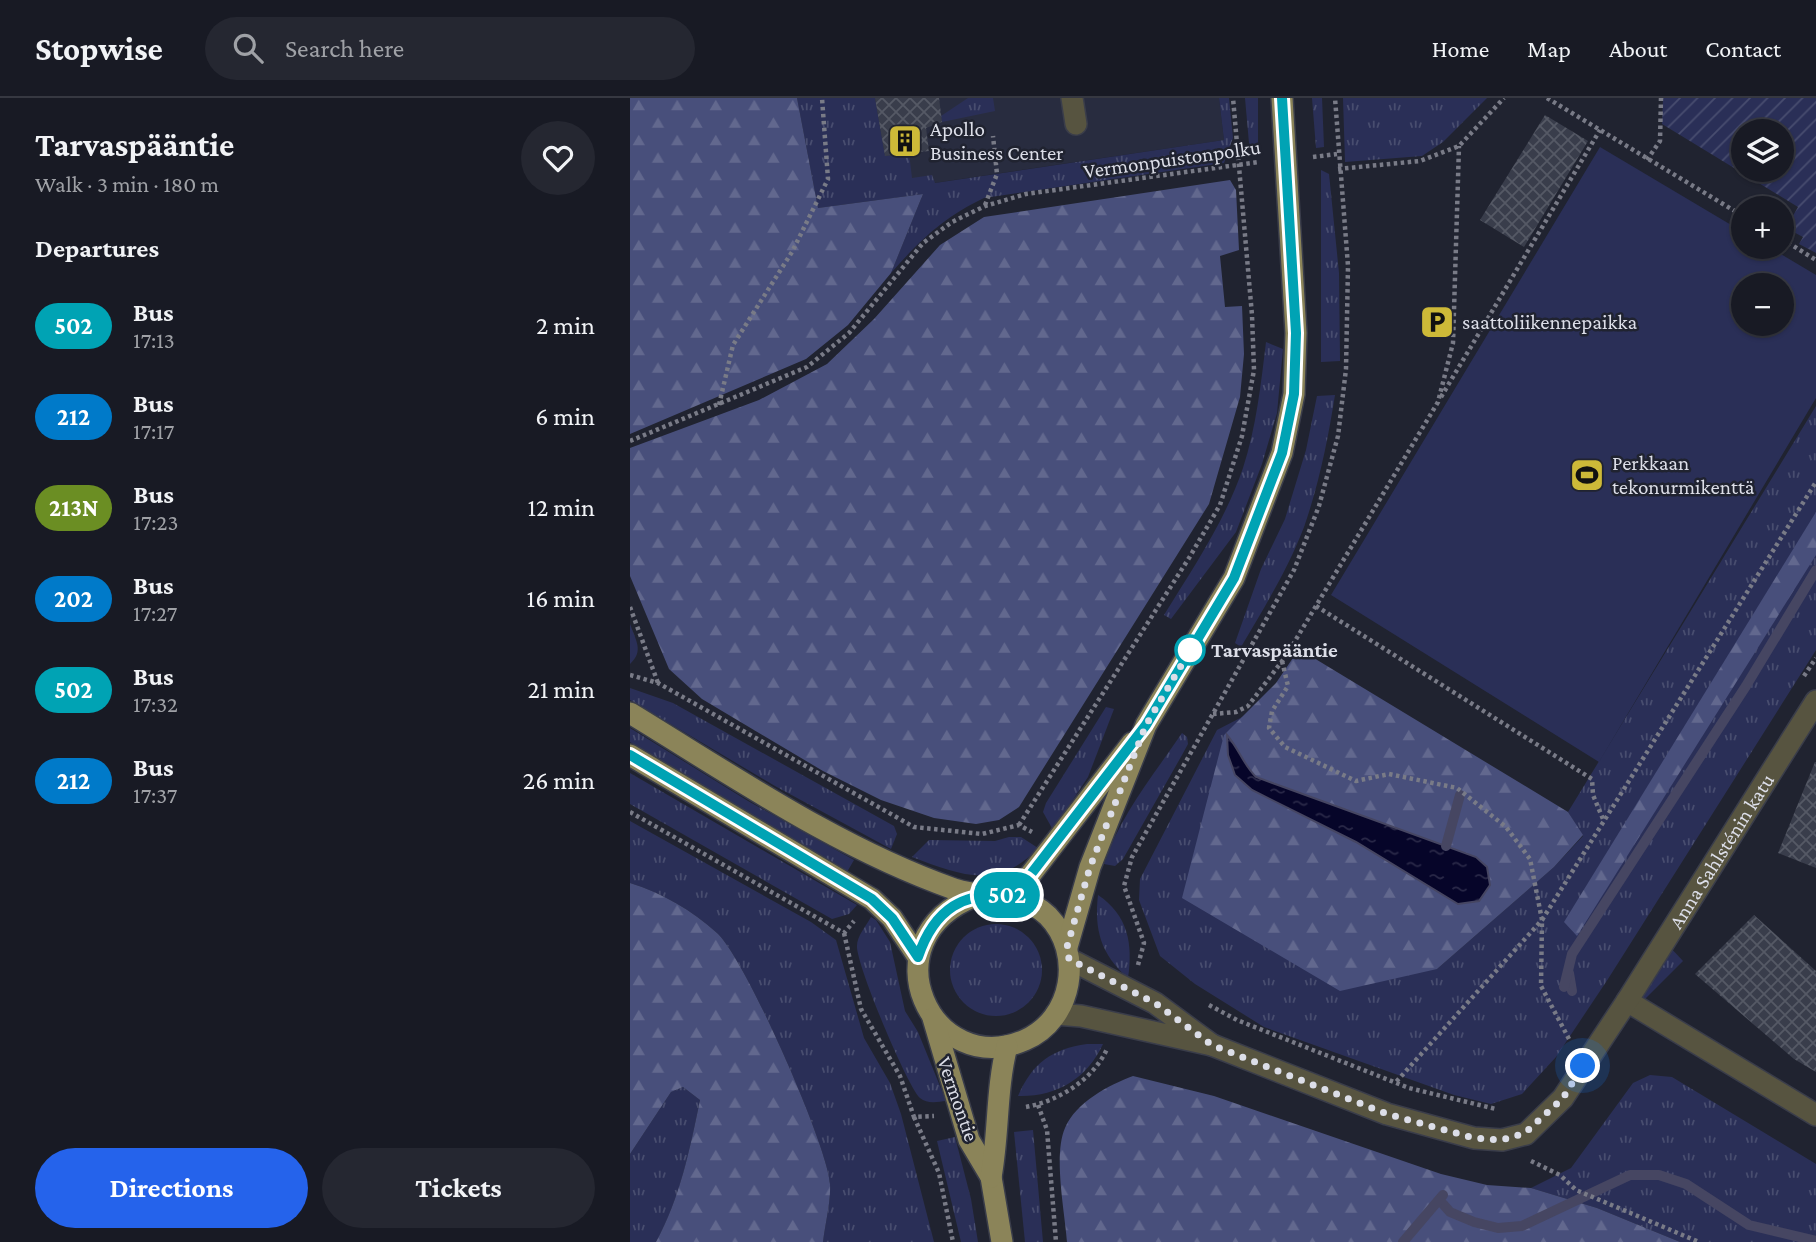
<!DOCTYPE html>
<html lang="en">
<head>
<meta charset="utf-8">
<style>
  body { margin:0; font-family:"Crimson Pro",serif; background:#252731; color:#f1f3f6; height:100vh; display:flex; flex-direction:column; font-size:26px; white-space:nowrap }
  * { box-sizing:border-box; margin:0 }
  p { font-size:23px; color:#9fa1a6 }
  .icon { flex:none; width:38px; height:38px; fill:none; stroke:currentColor; stroke-width:2; stroke-linecap:round; stroke-linejoin:round }
  .map { position:relative; flex:1; overflow:hidden }
  .side { display:flex; flex-direction:column; background:#181a24; width:630px }
  .side>* { flex:none }
  .badge { padding:0 14px; border-radius:23px; font-size:24px; line-height:46px }
  .fabs { position:absolute; left:1101px; top:21px; display:grid; gap:14px }
  .fabs a { display:grid; place-items:center; width:63px; height:63px; border-radius:50%; background:#181a24; box-shadow:0 2px 5px #0004,0 0 0 2px #363841; font-size:35px }
  .you { position:absolute; width:35px; height:35px; margin:-18px; border:5px solid #fff; border-radius:50%; background:#1a73e8; box-shadow:0 0 0 10px #1a73e833 }
  .map>.badge { position:absolute; translate:-50% -50%; box-shadow:0 0 0 4px #fff }
  h2 { padding:0 35px; font-size:26px; line-height:63px }
  .round { display:grid; place-items:center; flex:none; width:74px; height:74px; border-radius:37px; background:#252731 }
  .summary { display:flex; align-items:center; justify-content:space-between; height:119px; padding:0 35px }
  h1 { font-size:33px; font-weight:700; line-height:52px }
  .cta { display:flex; gap:14px; margin-top:auto; padding:14px 35px }
  .cta a { flex:1; height:80px; border-radius:42px; background:#2563eb; color:#fff; font-size:28px; font-weight:700; line-height:80px; text-align:center }
  .cta a+a { background:#252731; color:#f1f3f6 }
  ul { padding:0; list-style:none }
  li { display:flex; align-items:center; gap:21px; height:91px; padding:0 35px }
  li div { flex:1 }
  li b { display:block; font-size:26px }
  li em { font-style:normal }
  li .badge { min-width:77px; font-weight:700; text-align:center }
  header { display:flex; align-items:center; gap:42px; box-sizing:border-box; height:98px; padding:0 35px; background:#181a24; border-bottom:2px solid #363841 }
  header strong { font-size:33px }
  nav { display:flex; gap:38px; margin-inline-start:auto; font-size:24px }
  .search { width:490px; height:63px; background:#252731; display:flex; align-items:center; gap:18px; box-sizing:border-box; padding:0 24px; border-radius:38px; color:#9fa1a6; font-size:26px }
  main { display:flex; flex:1; min-height:0 }
  .map>svg:first-child { display:block }
  .built { fill:#282c3f }
  .grass { fill:url(#grass-tufts) }
  .forest { fill:url(#forest-firs) }
  .garden { fill:url(#garden-furrows); fill-rule:evenodd }
  .pitch { fill:#2a2f57; fill-rule:evenodd }
  .water { fill:url(#water-ripples); stroke:#464662; stroke-width:2 }
  .lines { fill:none; stroke-linecap:round; stroke-linejoin:round }
  .stream { stroke:#464662; stroke-width:10 }
  .building { fill:url(#building-cross-hatch) }
  .minor-casing { stroke:#3a3d4a; stroke-width:24 }
  .major-casing { stroke:#3a3d4a; stroke-width:24 }
  .path { stroke:#797b87; stroke-width:4.5; stroke-dasharray:3.5 3.5; stroke-linecap:butt }
  .minor { stroke:#575440; stroke-width:21 }
  .major { stroke:#8b8459; stroke-width:21 }
  .line-casing { stroke:#fff; stroke-width:16 }
  .line { stroke:#00a3b4; stroke-width:10 }
  .walk { stroke:#dcdee8; stroke-width:7; stroke-dasharray:0 12.6 }
  .stop-dot { fill:#fff; stroke:#00a3b4; stroke-width:3.5 }
  .labels { text-anchor:middle; stroke-width:5; stroke-linejoin:round; paint-order:stroke }
  .poi-label { font-size:21px; fill:#dcdee8; stroke:#202330; text-anchor:start }
  .street-label { font-size:21px; fill:#dcdee8; stroke:#202330 }
  .stop-label { font-size:21px; font-weight:bold; fill:#dcdee8; stroke:#202330; text-anchor:start }
</style>
</head>
<body>
<header>
<strong>Stopwise</strong>
<div class="search"><svg class="icon" aria-label="search" viewBox="0 0 24 24"><circle cx="10" cy="10" r="6"/><path d="M15 15l6 6"/></svg>Search here</div>
<nav><a>Home</a><a>Map</a><a>About</a><a>Contact</a></nav>
</header>
<main>
<section class="side">
<div class="summary"><div><h1>Tarvaspääntie</h1><p>Walk · 3 min · 180 m</p></div><a class="round"><svg class="icon" aria-label="heart" viewBox="0 0 24 24"><path d="M12 20l-8-8c-3-5 5-10 8-4 3-6 11-1 8 4z"/></svg></a></div>
<h2>Departures</h2>
<ul>
<li><span class="badge" style="background:#00a3b4;color:#fff">502</span><div><b>Bus</b><p>17:13</p></div><em>2 min</em></li>
<li><span class="badge" style="background:#007ac9;color:#fff">212</span><div><b>Bus</b><p>17:17</p></div><em>6 min</em></li>
<li><span class="badge" style="background:#6b8e23;color:#fff">213N</span><div><b>Bus</b><p>17:23</p></div><em>12 min</em></li>
<li><span class="badge" style="background:#007ac9;color:#fff">202</span><div><b>Bus</b><p>17:27</p></div><em>16 min</em></li>
<li><span class="badge" style="background:#00a3b4;color:#fff">502</span><div><b>Bus</b><p>17:32</p></div><em>21 min</em></li>
<li><span class="badge" style="background:#007ac9;color:#fff">212</span><div><b>Bus</b><p>17:37</p></div><em>26 min</em></li>
</ul>
<div class="cta"><a>Directions</a><a>Tickets</a></div>
</section>
<div class="map">
<svg width="1186" height="1144" viewBox="0 0 1186 1144">
  <defs>
    <pattern id="grass-tufts" width="24" height="20" patternUnits="userSpaceOnUse" patternTransform="scale(1.75)"><rect width="24" height="20" fill="#2a2f57"/><path d="M3 7l-1-3M5 7V3M7 7l1-3M15 17l-1-3M17 17v-4M19 17l1-3" fill="none" stroke="#484d6f"/></pattern>
    <pattern id="forest-firs" width="22" height="20" patternUnits="userSpaceOnUse" patternTransform="scale(1.75)"><rect width="22" height="20" fill="#484f7b"/><path d="M5 1l3.5 6h-7zM16 11l3.5 6h-7z" fill="#62688e"/></pattern>
    <pattern id="garden-furrows" width="10" height="10" patternUnits="userSpaceOnUse" patternTransform="scale(1.75)"><rect width="10" height="10" fill="#2a2f57"/><path d="M-1 1l2-2M0 10L10 0M9 11l2-2" fill="none" stroke="#484d6f"/></pattern>
    <pattern id="water-ripples" width="26" height="14" patternUnits="userSpaceOnUse" patternTransform="scale(1.75)"><rect width="26" height="14" fill="#060529"/><path d="M2 4q2-2 4 0t4 0M15 11q2-2 4 0t4 0" fill="none" stroke="#2a2948"/></pattern>
    <pattern id="building-cross-hatch" width="8" height="8" patternUnits="userSpaceOnUse" patternTransform="scale(1.75)"><rect width="8" height="8" fill="#393d4b"/><path d="M0 0l8 8M0 8l8-8" fill="none" stroke="#555965"/></pattern>
  </defs>
  <rect width="100%" height="100%" fill="#202330"/>
  <polygon class="built" points="167,0 589,0 594,42 304,85 293,96"/>
  <g class="grass">
    <path d="M167,0H245L255,58L279,55L282,80L302,77L305,85L594,42L589,0H599L603,40L594,65L354,100C314,119 290,142 261,175L293,96L188,110Z"/>
    <polygon points="338,0 363,0 365,13 312,24 311,18"/>
    <polygon points="615,0 628,0 628,54 619,45"/>
    <polygon points="682,0 692,0 694,49 686,50"/>
    <polygon points="713,0 857,0 813,44 792,58 715,64"/>
    <polygon points="691,72 699,76 709,175 710,263 691,264"/>
    <path d="M636,244L653,251L647,315L632,366L606,434L541,521L534,517C563,470 595,423 613,370C626,330 631,286 636,244Z"/>
    <path d="M705,297C698,341 689,386 674,429C658,471 634,510 611,549L605,545L631,471L655,421L676,352L687,298Z"/>
    <polygon points="1186,308 1186,552 978,881 926,959 892,996 861,1006 824,997 634,929 565,886 530,858 509,802 510,781 587,632 618,616 594,637 807,871 924,769 953,738 938,714"/>
    <path d="M0,526C6,543 14,553 0,566Z"/>
    <polygon points="0,590 43,605 264,728 267,736 261,751 145,688 0,602"/>
    <polygon points="476,609 484,611 458,679 423,732 413,714 416,705"/>
    <polygon points="0,630 118,703 224,762 217,774 112,714 0,644"/>
    <path d="M552,635L557,639L558,646L552,657L493,761L485,768L474,766C490,717 523,678 552,635Z"/>
    <polygon points="0,675 227,807 219,816 202,821 0,706"/>
    <path d="M0,723L181,824L206,842L234,940L260,985L271,1016L304,1144H193C195,1126 201,1104 200,1086C198,1048 115,860 87,835C62,812 32,795 0,785Z"/>
    <path d="M379,739H391L408,750C368,793 330,777 282,759L299,742L365,743Z"/>
    <path d="M468,797C498,817 503,846 498,880C471,857 464,832 468,797Z"/>
    <path d="M241,819L246,822L260,844L275,913L288,934L316,1003C307,1004 297,1006 290,1000C277,988 226,866 227,848C227,838 236,828 241,819Z"/>
    <circle cx="366" cy="872" r="46"/>
    <polygon points="1037,846 1053,863 1011,905 1003,899"/>
    <path d="M457,946H473C457,981 426,999 388,998C402,965 422,951 457,946Z"/>
    <polygon points="1020,977 1042,979 1186,1066 1186,1144 1050,1144 967,1110 901,1090 941,1070 1003,985"/>
    <path d="M53,989L70,1002C60,1051 50,1100 26,1144H0V1056L41,994Z"/>
    <polygon points="403,1032 413,1144 395,1144 384,1034"/>
    <polygon points="325,1039 341,1101 348,1144 331,1144 307,1043"/>
  </g>
  <g class="forest">
    <polygon points="0,0 167,0 188,110 293,96 261,175 218,227 176,261 0,336"/>
    <polygon points="600,82 606,92 609,152 590,158 595,209 612,208 614,256 610,299 579,406 389,709 369,722 346,726 304,720 251,702 193,673 72,601 39,571 0,478 0,350 129,302 197,266 244,221 310,147 354,119"/>
    <polygon points="1186,414 1186,457 947,838 934,824"/>
    <polygon points="669,551 938,714 953,737 924,769 807,871 710,893 552,800 594,637 646,585"/>
    <path d="M0,785C32,795 62,812 87,835C115,860 198,1048 200,1086C201,1104 195,1126 193,1144H26C50,1100 60,1051 70,1002L53,989L41,994L0,1056Z"/>
    <path d="M503,978L584,998L811,1076L857,1087L901,1090L967,1110L1050,1144H437C435,1114 423,1058 435,1030C446,1004 479,987 503,978Z"/>
  </g>
  <path class="garden" d="M1033,0H1186V155L1169,146L1173,139L1156,130L1168,109L1032,26ZM1113,33H1152V72H1113Z"/>
  <path class="pitch" d="M970,49L1113,134V149H1139L1186,177V300L969,664L701,497ZM1113,187H1152V226H1113Z"/>
  <path class="water" d="M597,637C609,651 613,666 626,679L846,759L857,769L860,787L849,803L828,806L726,744L622,692L605,677L598,657Z"/>
  <g class="lines">
    <g class="stream">
      <polyline points="816,748 830,697"/>
      <polyline points="939,875 942,893"/>
      <polyline points="934,889 942,856 1116,588 1186,472"/>
      <polyline points="813,1106 820,1114 844,1124 868,1130 892,1128 1000,1077 1029,1077 1056,1086 1119,1127 1186,1143"/>
      <polyline points="773,1144 813,1097"/>
    </g>
  </g>
  <g class="building">
    <polygon points="245,0 309,0 312,24 296,30 299,53 255,58"/>
    <polygon points="915,17 958,43 894,149 850,122"/>
    <polygon points="1185,664 1186,664 1186,770 1148,755"/>
    <polygon points="1124,817 1186,873 1186,974 1164,961 1065,876"/>
  </g>
  <g class="lines">
    <g class="minor-casing">
      <g id="minor">
        <polyline points="442,0 446,26"/>
        <polyline points="997,903 1186,1017"/>
        <polyline points="426,916 451,918 582,947 525,905 439,861"/>
        <path id="s1" d="M582,947L757,1016L844,1040L872,1042L896,1036L933,1000L997,903L1186,603"/>
      </g>
    </g>
    <g class="major-casing">
      <g id="major">
        <path d="M0,615C105,679 208,750 324,791C357,802 390,791 418,818C454,855 443,921 395,942C302,983 235,842 345,798"/>
        <polyline points="0,657 242,801 262,820 288,859"/>
        <polyline points="384,798 502,645"/>
        <polyline points="437,849 460,769 516,627 604,480 652,355 664,296 666,235 652,0"/>
        <polyline points="303,920 339,1042 361,1079 372,1144"/>
        <path d="M361,1079C369,1035 366,991 377,948"/>
      </g>
    </g>
    <g class="path">
      <polyline points="917,0 1113,118"/>
      <polyline points="683,59 707,56"/>
      <polyline points="1017,62 1030,43 1031,0"/>
      <polyline points="708,71 790,63 829,48 874,0"/>
      <polyline points="355,107 367,76 363,38"/>
      <polyline points="1152,141 1186,162"/>
      <polyline points="811,299 970,32"/>
      <polyline points="89,307 103,247 162,154 198,81 192,0"/>
      <polyline points="0,343 177,269 219,235 293,145 322,124 355,108 396,96 629,64"/>
      <polyline points="686,508 962,681 963,697 973,721"/>
      <polyline points="0,509 28,585"/>
      <polyline points="652,563 658,588 642,613 639,630 655,649 726,683 759,676 827,690 876,729 900,761 912,822 766,984"/>
      <polyline points="0,577 28,585 284,729 352,736 389,727 402,734"/>
      <polyline points="1174,578 1186,560"/>
      <polyline points="583,616 606,614 618,608 656,558 808,304 823,245 829,48"/>
      <polyline points="0,714 214,835 224,823"/>
      <polyline points="389,727 559,460 590,407 612,338 624,272 622,217 603,0"/>
      <polyline points="214,835 231,911 270,978 284,1019 304,1018"/>
      <polyline points="508,867 514,845 494,788 502,759 664,472 689,408 708,338 716,271 718,168 705,0"/>
      <polyline points="579,907 607,922 779,990 866,1011"/>
      <polyline points="939,941 911,888 912,822 1186,384"/>
      <polyline points="408,1007 417,1032 426,1144"/>
      <path d="M396,1009C428,1003 463,982 477,951"/>
      <polyline points="284,1019 309,1075 323,1144"/>
      <polyline points="901,1063 930,1077 946,1092 1069,1144"/>
    </g>
    <use href="#minor" class="minor"/>
    <use href="#major" class="major"/>
  </g>
  <g class="lines">
    <g class="line-casing">
      <path id="line" d="M0,657L242,801L262,820L288,859C304,811 334,792 384,798L516,627L604,480L652,355L664,296L666,235L652,0"/>
    </g>
    <use href="#line" class="line"/>
    <polyline class="walk" points="560,552 565,544 516,627 460,769 437,849 439,861 525,905 582,947 757,1016 844,1040 872,1042 895,1035 933,1000 953,968"/>
  </g>
  <defs>
    <g id="building-square" transform="scale(1.75)"><rect x="-9" y="-9" width="18" height="18" rx="4" fill="#cdb938" stroke="#202330"/><path d="M-4-6H4V6H1V3H-1V6H-4ZM-2.5-4.3h1.7v1.8h-1.7ZM.8-4.3h1.7v1.8H.8ZM-2.5-1h1.7V.8h-1.7ZM.8-1h1.7V.8H.8Z" fill="#111"/></g>
    <g id="parking-square" transform="scale(1.75)"><rect x="-9" y="-9" width="18" height="18" rx="4" fill="#cdb938" stroke="#202330"/><path d="M-3.5-5.5H1a3.5 3.5 0 0 1 0 7H-1V5.5H-3.5ZM-1-3.4V-.6H.8a1.4 1.4 0 0 0 0-2.8Z" fill="#111"/></g>
    <g id="stadium-square" transform="scale(1.75)"><rect x="-9" y="-9" width="18" height="18" rx="4" fill="#cdb938" stroke="#202330"/><path d="M0-5a6.5 5 0 1 0 0 10a6.5 5 0 1 0 0-10ZM-3.5-1.8h7v3.6h-7Z" fill="#111"/></g>
  </defs>
  <g fill-rule="evenodd">
    <use href="#building-square" x="275" y="43"/>
    <use href="#parking-square" x="807" y="224"/>
    <use href="#stadium-square" x="957" y="377"/>
  </g>
  <circle class="stop-dot" cx="560" cy="552" r="14"/>
  <g class="labels">
    <g class="poi-label">
      <text x="300" y="38">Apollo<tspan x="300" dy="24">Business Center</tspan></text>
      <text x="832" y="231">saattoliikennepaikka</text>
      <text x="982" y="372">Perkkaan<tspan x="982" dy="24">tekonurmikenttä</tspan></text>
    </g>
    <g class="street-label">
      <text transform="translate(542 61) rotate(-8)" y="7">Vermonpuistonpolku</text>
      <text dy="7" stroke="none"><textPath href="#s1" startOffset="676">Anna Sahlsténin katu</textPath></text>
      <text transform="translate(328 1001) rotate(71)" y="7">Vermontie</text>
    </g>
    <g class="stop-label">
      <text x="581" y="559">Tarvaspääntie</text>
    </g>
  </g>
</svg>
<div class="fabs">
<a><svg class="icon" aria-label="layers" viewBox="0 0 24 24"><path d="M12 4l9 5-9 5-9-5zM3 14l9 5 9-5"/></svg></a>
<a>+</a>
<a>−</a>
</div>
<div class="you" style="left:953px;top:968px"></div>
<b class="badge" style="left:377px;top:797px;background:#00a3b4;color:#fff">502</b>
</div>
</main>
</body>
</html>
